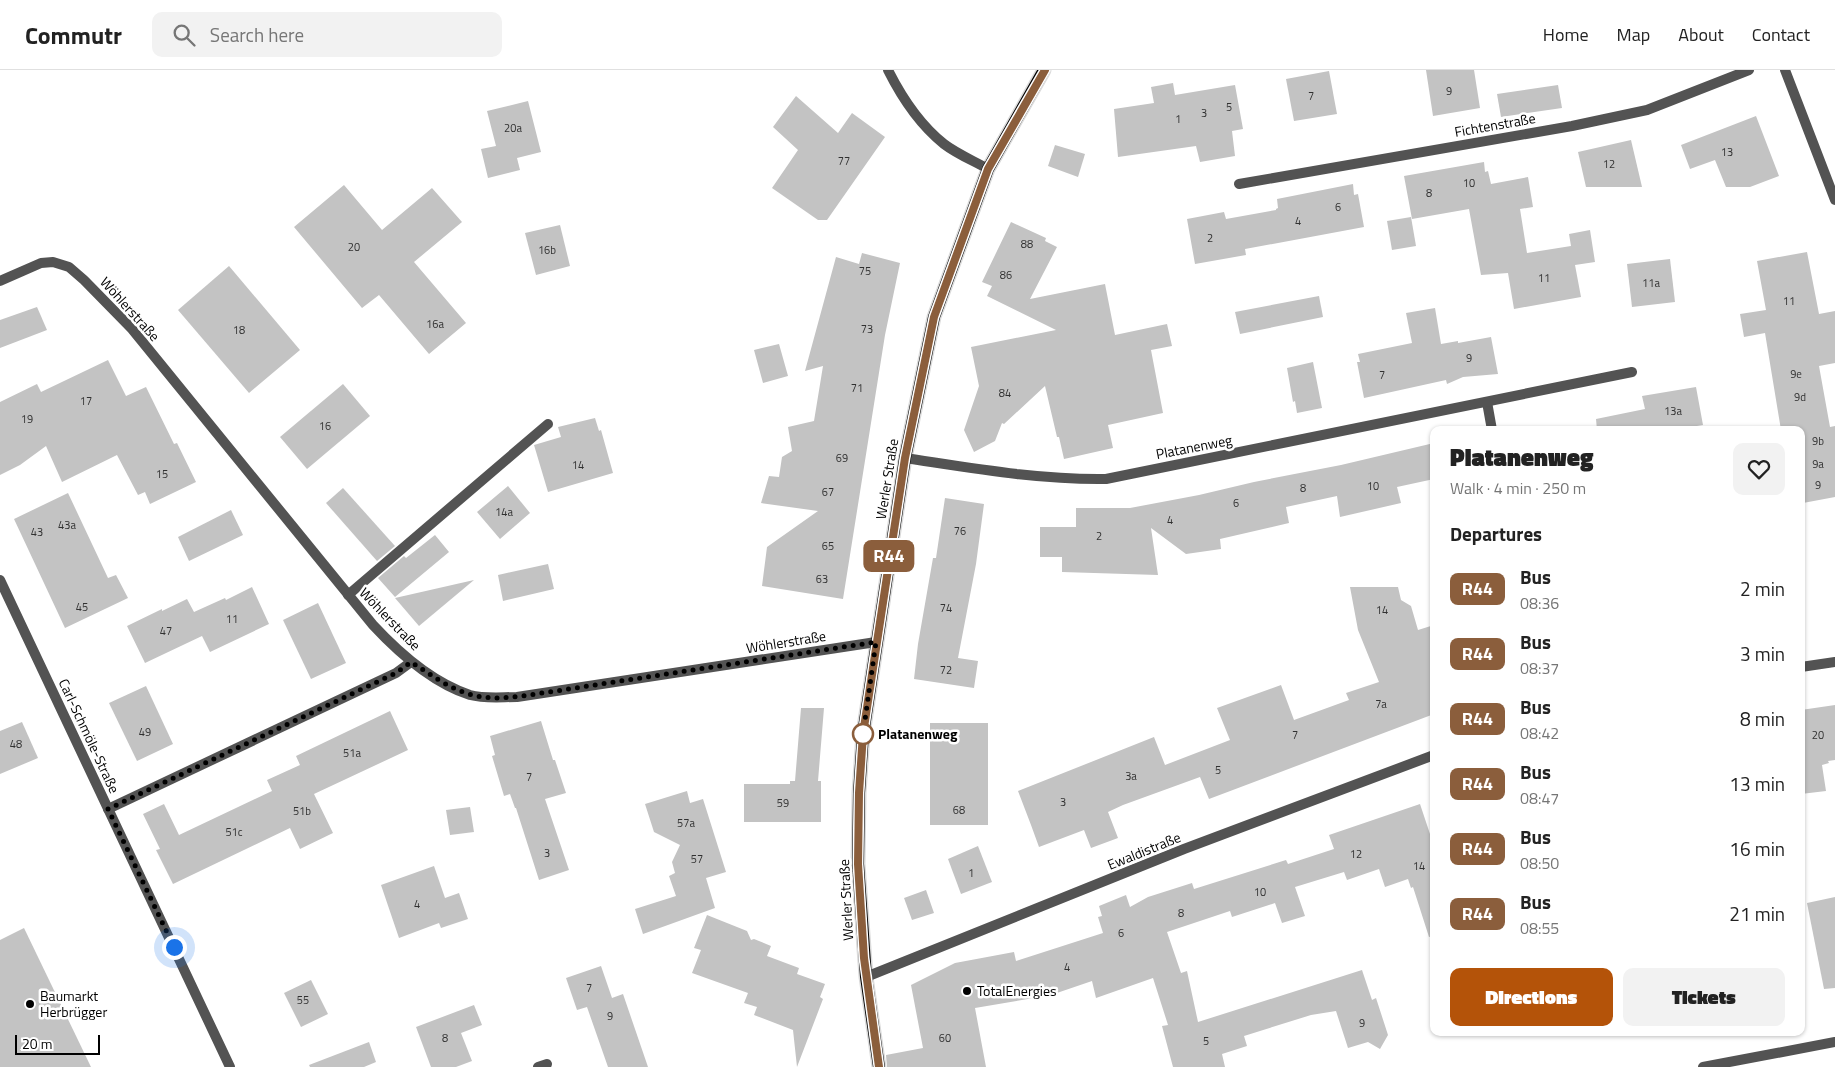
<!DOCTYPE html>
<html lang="en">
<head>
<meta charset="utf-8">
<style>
  body { margin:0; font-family:"Titillium Web",sans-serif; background:#f2f2f2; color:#222; height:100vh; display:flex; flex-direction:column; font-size:19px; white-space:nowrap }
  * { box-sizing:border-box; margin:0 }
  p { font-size:16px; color:#767676 }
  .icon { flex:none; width:28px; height:28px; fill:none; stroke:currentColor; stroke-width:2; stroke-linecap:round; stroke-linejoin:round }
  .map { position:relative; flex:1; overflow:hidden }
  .panel { position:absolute; left:1430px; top:356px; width:375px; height:610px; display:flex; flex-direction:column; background:#fff; border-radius:10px; box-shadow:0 1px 4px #0004 }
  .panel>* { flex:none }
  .badge { padding:0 10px; border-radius:8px; font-size:18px; line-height:32px }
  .scale { position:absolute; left:15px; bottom:12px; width:85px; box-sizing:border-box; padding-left:5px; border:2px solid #000; border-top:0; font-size:14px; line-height:18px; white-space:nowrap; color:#000; -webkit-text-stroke:4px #fff; paint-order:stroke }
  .you { position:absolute; width:25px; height:25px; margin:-12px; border:4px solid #fff; border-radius:50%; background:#1a73e8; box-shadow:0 0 0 8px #1a73e833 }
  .map>.badge { position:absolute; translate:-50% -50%; box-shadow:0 0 0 2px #fff }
  h2 { padding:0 20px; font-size:19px; line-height:45px }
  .round { display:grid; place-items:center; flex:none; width:52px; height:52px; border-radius:10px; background:#f2f2f2 }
  .summary { display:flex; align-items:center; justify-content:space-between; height:85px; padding:0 20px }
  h1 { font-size:24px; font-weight:800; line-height:38px }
  .action { display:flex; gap:10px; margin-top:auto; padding:10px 20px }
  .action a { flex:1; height:58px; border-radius:10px; background:#b45309; color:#fff; font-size:20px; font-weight:800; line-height:58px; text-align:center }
  .action a+a { background:#f2f2f2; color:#222 }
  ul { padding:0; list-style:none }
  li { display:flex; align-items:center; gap:15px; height:65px; padding:0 20px }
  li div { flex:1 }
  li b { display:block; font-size:19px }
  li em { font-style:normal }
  li .badge { min-width:55px; font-weight:700; text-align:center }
  header { display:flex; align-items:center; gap:30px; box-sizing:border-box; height:70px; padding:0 25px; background:#fff; border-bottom:1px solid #e0e0e0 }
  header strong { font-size:24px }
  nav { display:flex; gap:28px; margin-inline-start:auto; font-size:18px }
  .search { width:350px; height:45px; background:#f2f2f2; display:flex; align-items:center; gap:12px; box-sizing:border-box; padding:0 18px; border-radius:10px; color:#767676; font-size:19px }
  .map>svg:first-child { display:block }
  .building { fill:#c3c3c3 }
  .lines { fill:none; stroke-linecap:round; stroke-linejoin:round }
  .primary-casing { stroke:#dbdbdb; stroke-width:15 }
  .lane { stroke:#535353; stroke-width:10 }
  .street { stroke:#535353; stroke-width:10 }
  .primary { stroke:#000; stroke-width:12 }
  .line-casing { stroke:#fff; stroke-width:11 }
  .line { stroke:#8b5e3c; stroke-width:8 }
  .walk { stroke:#000; stroke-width:5; stroke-dasharray:0 9 }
  .stop-dot { fill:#fff; stroke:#8b5e3c; stroke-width:2.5 }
  .poi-dot { fill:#000; stroke:#fff; stroke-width:2 }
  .labels { text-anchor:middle; stroke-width:5; stroke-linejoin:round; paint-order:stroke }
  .number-label { font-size:11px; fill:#313131 }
  .street-label { font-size:14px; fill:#000; stroke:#fff }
  .stop-label { font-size:14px; font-weight:bold; fill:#000; stroke:#fff; text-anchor:start }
  .poi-label { font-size:14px; fill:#000; stroke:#fff; text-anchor:start }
</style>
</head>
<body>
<header>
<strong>Commutr</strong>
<div class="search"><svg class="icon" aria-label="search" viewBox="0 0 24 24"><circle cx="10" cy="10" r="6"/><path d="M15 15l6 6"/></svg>Search here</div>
<nav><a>Home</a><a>Map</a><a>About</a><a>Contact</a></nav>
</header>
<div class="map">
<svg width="1835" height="997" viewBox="0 0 1835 997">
  <rect width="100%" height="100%" fill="#fff"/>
  <g class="building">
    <polygon points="1426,0 1474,0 1480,38 1433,46"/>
    <polygon points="1329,1 1337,44 1294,51 1286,9"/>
    <polygon points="1173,13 1175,25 1235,15 1243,59 1232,61 1235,86 1200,92 1196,76 1118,87 1114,39 1154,33 1151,17"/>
    <polygon points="1558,15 1562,38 1501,47 1497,24"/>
    <polygon points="796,26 838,63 852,43 885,67 827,150 818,150 772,118 798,80 773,57"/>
    <polygon points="528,31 541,82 517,88 520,100 488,108 481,79 496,76 487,41"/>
    <polygon points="1756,46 1779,106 1750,117 1726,117 1715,90 1690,99 1681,75"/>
    <polygon points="1631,70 1642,117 1586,117 1578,82"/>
    <polygon points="1055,75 1085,84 1078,107 1048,96"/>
    <polygon points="1484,92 1485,102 1488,101 1491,114 1528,107 1533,137 1520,139 1527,183 1571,176 1569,164 1590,160 1595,192 1575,195 1581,227 1514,239 1508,203 1481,205 1469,139 1412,149 1404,106"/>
    <polygon points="1353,114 1354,125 1358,124 1364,157 1245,179 1246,185 1195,194 1187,149 1224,142 1226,149 1276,140 1276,139 1278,138 1277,129"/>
    <polygon points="344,115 382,160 432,118 462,152 414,192 466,253 429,284 379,225 362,238 294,157"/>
    <polygon points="1411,147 1416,176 1392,180 1387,151"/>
    <polygon points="1011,152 1046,168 1045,171 1057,177 1030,229 1105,214 1115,265 1167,254 1172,276 1151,280 1163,343 1108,355 1113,378 1064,389 1059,367 1057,367 1045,316 1004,354 1002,353 995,371 974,382 964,360 979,316 971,277 1056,260 987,226 992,216 982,212"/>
    <polygon points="560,155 570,196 536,205 525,163"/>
    <polygon points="1807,182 1819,244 1835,241 1835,293 1819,296 1830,357 1835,356 1835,427 1803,433 1801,421 1801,360 1781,360 1765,263 1744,267 1740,244 1766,240 1757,191"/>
    <polygon points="862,183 900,193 885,265 843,529 762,516 767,477 818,441 761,433 769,406 779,407 782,387 792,381 788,357 814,351 823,296 805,301 836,187 859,194"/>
    <polygon points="1670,189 1675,232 1632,237 1627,194"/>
    <polygon points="229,196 300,280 249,323 178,240"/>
    <polygon points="1319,226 1323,247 1240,264 1235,242"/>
    <polygon points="37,237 47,260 0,278 0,250"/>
    <polygon points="1435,238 1441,274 1458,271 1458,273 1491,267 1498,304 1463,307 1447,314 1446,310 1364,328 1357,292 1360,292 1358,284 1412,273 1406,243"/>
    <polygon points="779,274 788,306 763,313 754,280"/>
    <polygon points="108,290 126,326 146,317 174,374 177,373 196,412 150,434 145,422 138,425 117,385 62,412 46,376 20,395 0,405 0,332 37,314 41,322"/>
    <polygon points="1313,292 1322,338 1297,343 1295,331 1293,332 1287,298"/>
    <polygon points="343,314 370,346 307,399 280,367"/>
    <polygon points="1696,317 1703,355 1672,360 1597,360 1596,349 1645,339 1642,326"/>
    <polygon points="595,348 599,361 601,360 613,403 548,422 534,375 561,367 558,357"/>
    <polygon points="1434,373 1434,409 1397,417 1401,433 1340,447 1337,426 1286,437 1289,453 1220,469 1221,479 1186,484 1151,458 1158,505 1062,502 1062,487 1040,487 1040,457 1076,457 1076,438 1130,438 1199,425 1254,412 1341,395"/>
    <polygon points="508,416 530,443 500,469 477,442"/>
    <polygon points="343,418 395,476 377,491 326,433"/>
    <polygon points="68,423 108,508 116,505 128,528 65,558 14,449"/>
    <polygon points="945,428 984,434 976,494 958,588 978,591 974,618 914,609 918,574 933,488 936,488"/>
    <polygon points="231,440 243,465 189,491 178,467"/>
    <polygon points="435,465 449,482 395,527 378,508 404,486 406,488"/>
    <polygon points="548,494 554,519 503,531 498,505"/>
    <polygon points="474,510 419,556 395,528"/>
    <polygon points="252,517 269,554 210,582 202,566 145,593 127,556 162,539 162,541 187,529 194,542 225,528 226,530"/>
    <polygon points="1350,517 1398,517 1401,530 1411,536 1418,560 1434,555 1434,644 1209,729 1200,707 1123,735 1108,742 1118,768 1091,778 1084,760 1039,777 1031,755 1032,755 1031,755 1018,721 1154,667 1165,695 1230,670 1217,638 1281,615 1294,650 1349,630 1346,623 1379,612 1358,560"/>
    <polygon points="318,533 346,593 311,609 283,550"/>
    <polygon points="146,616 173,674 137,691 109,633"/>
    <polygon points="1835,635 1835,690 1828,691 1829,693 1822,695 1826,721 1801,724 1801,640"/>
    <polygon points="801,638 824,638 818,711 821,711 821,752 744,752 744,714 790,714 790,711 795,711"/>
    <polygon points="390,641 408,680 314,724 333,763 300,779 290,758 173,814 156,780 160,779 143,744 164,734 179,765 272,721 267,710 300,695 296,686"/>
    <polygon points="541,651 553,690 555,690 566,723 545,729 569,800 539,810 516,738 515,738 510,724 504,726 492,686 495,685 490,666"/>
    <polygon points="22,652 38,688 0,704 0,661"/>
    <rect x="930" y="653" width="58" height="102"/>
    <polygon points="687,721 690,733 703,729 726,802 706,808 715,838 643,864 635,839 676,826 669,806 675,803 672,792 680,775 654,762 645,734"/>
    <polygon points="1420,734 1434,776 1434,866 1429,867 1413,817 1411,818 1408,809 1385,817 1379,799 1347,810 1344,802 1295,817 1305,846 1282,853 1275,833 1232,847 1230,841 1167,862 1181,903 1187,901 1198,952 1362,900 1372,930 1376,928 1388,965 1380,979 1368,972 1348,978 1336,941 1311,945 1244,966 1247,976 1222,984 1225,997 1173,997 1162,956 1168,955 1153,908 1096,928 1092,911 1051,925 975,938 986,997 887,997 886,985 923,978 911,915 955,893 1014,882 1016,891 1103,863 1098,847 1102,846 1099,836 1126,825 1130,837 1148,827 1192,813 1194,819 1286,790 1288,794 1334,779 1329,765"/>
    <polygon points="470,737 474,762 450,765 446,740"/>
    <polygon points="978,776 992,812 961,824 948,789"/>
    <polygon points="434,796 445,828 459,823 468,849 441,858 439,853 399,868 381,815"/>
    <polygon points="926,820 934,843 912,850 904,828"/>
    <polygon points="1835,827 1835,918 1824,919 1807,833"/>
    <polygon points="707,845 747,861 751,870 754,869 771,876 767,886 799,898 797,904 825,914 820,927 823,929 797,997 793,960 754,945 757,937 744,933 748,923 692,903 701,880 694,878"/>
    <polygon points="24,858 91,997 0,997 0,870"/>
    <polygon points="601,896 612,928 623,924 648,997 608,997 587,937 577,940 566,908"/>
    <polygon points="311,910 328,944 301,957 284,923"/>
    <polygon points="474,935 482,955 461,963 472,991 456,997 431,997 416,957"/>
    <polygon points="369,972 376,992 364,997 310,997 309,995"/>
  </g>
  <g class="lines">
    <g class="primary-casing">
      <polyline id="primary" points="879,997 866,907 858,794 859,723 863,664 905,388 934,247 988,99 1044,0"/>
    </g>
    <g class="lane">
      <polyline points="348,525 548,354"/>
      <polyline points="108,739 396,603 411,592"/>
    </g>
    <g class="street">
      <path d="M888,0C902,28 919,54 944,74C957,84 974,91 988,99"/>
      <polyline points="1785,0 1835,130"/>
      <polyline points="1239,114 1572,56 1647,40 1749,0"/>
      <path d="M0,211L41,193L53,192L69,197L84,210L132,259L373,555C399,583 433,613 470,625C485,629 501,627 517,627L876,572"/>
      <polyline points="1487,332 1492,360"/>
      <path d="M905,388C972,398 1038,410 1106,409L1632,302"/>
      <polyline points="0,510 230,997"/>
      <polyline points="1801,597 1835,592"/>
      <polyline points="866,907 1184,779 1434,685"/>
      <polyline points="538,997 547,994"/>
      <polyline points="1703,997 1835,972"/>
    </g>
    <use href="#primary" class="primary"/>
  </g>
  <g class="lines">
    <g class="line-casing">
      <polyline id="line" points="879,997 864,888 858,794 859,723 863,664 905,388 934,247 988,99 1045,0"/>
    </g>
    <use href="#line" class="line"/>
    <path class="walk" d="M174,877L108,739L396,603L411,592C430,604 448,618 469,624C490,631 514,627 536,624L876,572L863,664"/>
  </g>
  <circle class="stop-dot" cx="863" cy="664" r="10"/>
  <g class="poi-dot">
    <circle cx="967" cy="921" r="5"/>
    <circle cx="30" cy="934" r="5"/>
  </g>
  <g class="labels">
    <g class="number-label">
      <text x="1449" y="25">9</text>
      <text x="1311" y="30">7</text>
      <text x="1229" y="41">5</text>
      <text x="1204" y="47">3</text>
      <text x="1178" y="53">1</text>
      <text x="513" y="62">20a</text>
      <text x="1727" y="86">13</text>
      <text x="844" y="95">77</text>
      <text x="1609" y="98">12</text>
      <text x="1469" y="117">10</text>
      <text x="1429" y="127">8</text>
      <text x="1338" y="141">6</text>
      <text x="1298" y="155">4</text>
      <text x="1210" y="172">2</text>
      <text x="1027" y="178">88</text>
      <text x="354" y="181">20</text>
      <text x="547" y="184">16b</text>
      <text x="865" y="205">75</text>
      <text x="1006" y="209">86</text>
      <text x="1544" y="212">11</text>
      <text x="1651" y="217">11a</text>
      <text x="1789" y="235">11</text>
      <text x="435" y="258">16a</text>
      <text x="867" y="263">73</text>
      <text x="239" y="264">18</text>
      <text x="1469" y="292">9</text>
      <text x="1796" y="308">9e</text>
      <text x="1382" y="309">7</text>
      <text x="857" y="322">71</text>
      <text x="1005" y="327">84</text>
      <text x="1800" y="331">9d</text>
      <text x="86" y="335">17</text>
      <text x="1673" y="345">13a</text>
      <text x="27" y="353">19</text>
      <text x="325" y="360">16</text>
      <text x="1818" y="375">9b</text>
      <text x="842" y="392">69</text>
      <text x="1818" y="398">9a</text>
      <text x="578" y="399">14</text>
      <text x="162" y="408">15</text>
      <text x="1818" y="419">9</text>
      <text x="1373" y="420">10</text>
      <text x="1303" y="422">8</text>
      <text x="828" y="426">67</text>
      <text x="1236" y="437">6</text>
      <text x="504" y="446">14a</text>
      <text x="1170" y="454">4</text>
      <text x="67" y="459">43a</text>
      <text x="960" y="465">76</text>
      <text x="37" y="466">43</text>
      <text x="1099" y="470">2</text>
      <text x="828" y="480">65</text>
      <text x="822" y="513">63</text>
      <text x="82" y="541">45</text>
      <text x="946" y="542">74</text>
      <text x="1382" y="544">14</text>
      <text x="232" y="553">11</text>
      <text x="166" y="565">47</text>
      <text x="946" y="604">72</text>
      <text x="1381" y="638">7a</text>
      <text x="145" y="666">49</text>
      <text x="1295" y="669">7</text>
      <text x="1818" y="669">20</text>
      <text x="16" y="678">48</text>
      <text x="352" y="687">51a</text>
      <text x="1218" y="704">5</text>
      <text x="1131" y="710">3a</text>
      <text x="529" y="711">7</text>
      <text x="1063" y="736">3</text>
      <text x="783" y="737">59</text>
      <text x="959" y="744">68</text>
      <text x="302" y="745">51b</text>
      <text x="686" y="757">57a</text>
      <text x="234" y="766">51c</text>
      <text x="547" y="787">3</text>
      <text x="1356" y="788">12</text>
      <text x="697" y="793">57</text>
      <text x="1419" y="800">14</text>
      <text x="971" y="807">1</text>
      <text x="1260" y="826">10</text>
      <text x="417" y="838">4</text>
      <text x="1181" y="847">8</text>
      <text x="1121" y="867">6</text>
      <text x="1067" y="901">4</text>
      <text x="589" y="922">7</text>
      <text x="303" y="934">55</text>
      <text x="610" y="950">9</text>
      <text x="1362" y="957">9</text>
      <text x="445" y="972">8</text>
      <text x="945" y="972">60</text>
      <text x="1206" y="975">5</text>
    </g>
    <g class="street-label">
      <text transform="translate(1495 55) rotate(-10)" y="5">Fichtenstraße</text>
      <text transform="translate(130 239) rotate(48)" y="5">Wöhlerstraße</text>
      <text transform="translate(1194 377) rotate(-11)" y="5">Platanenweg</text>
      <text transform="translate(887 409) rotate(-81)" y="5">Werler Straße</text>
      <text transform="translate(390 549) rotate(46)" y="5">Wöhlerstraße</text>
      <text transform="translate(786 572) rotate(-9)" y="5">Wöhlerstraße</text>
      <text transform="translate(89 666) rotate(65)" y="5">Carl-Schmöle-Straße</text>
      <text transform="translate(1144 781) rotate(-22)" y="5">Ewaldistraße</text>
      <text transform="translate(846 830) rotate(-93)" y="5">Werler Straße</text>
    </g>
    <g class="stop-label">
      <text x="878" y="669">Platanenweg</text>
    </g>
    <g class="poi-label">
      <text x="977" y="926">TotalEnergies</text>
      <text x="40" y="931">Baumarkt<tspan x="40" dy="16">Herbrügger</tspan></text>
    </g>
  </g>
</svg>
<div class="scale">20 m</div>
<div class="you" style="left:174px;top:877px"></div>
<b class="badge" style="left:889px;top:486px;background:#8b5e3c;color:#fff">R44</b>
<section class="panel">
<div class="summary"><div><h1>Platanenweg</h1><p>Walk · 4 min · 250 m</p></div><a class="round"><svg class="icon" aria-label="heart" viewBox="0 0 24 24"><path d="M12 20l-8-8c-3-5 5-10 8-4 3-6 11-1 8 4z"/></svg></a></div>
<h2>Departures</h2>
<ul>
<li><span class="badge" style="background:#8b5e3c;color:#fff">R44</span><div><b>Bus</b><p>08:36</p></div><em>2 min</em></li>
<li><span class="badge" style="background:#8b5e3c;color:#fff">R44</span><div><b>Bus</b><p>08:37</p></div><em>3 min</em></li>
<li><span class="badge" style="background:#8b5e3c;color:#fff">R44</span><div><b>Bus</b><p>08:42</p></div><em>8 min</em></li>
<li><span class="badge" style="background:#8b5e3c;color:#fff">R44</span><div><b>Bus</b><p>08:47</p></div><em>13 min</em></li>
<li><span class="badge" style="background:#8b5e3c;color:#fff">R44</span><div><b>Bus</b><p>08:50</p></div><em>16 min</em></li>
<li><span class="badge" style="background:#8b5e3c;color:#fff">R44</span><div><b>Bus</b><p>08:55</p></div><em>21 min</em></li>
</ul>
<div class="action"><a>Directions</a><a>Tickets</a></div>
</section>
</div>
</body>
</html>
